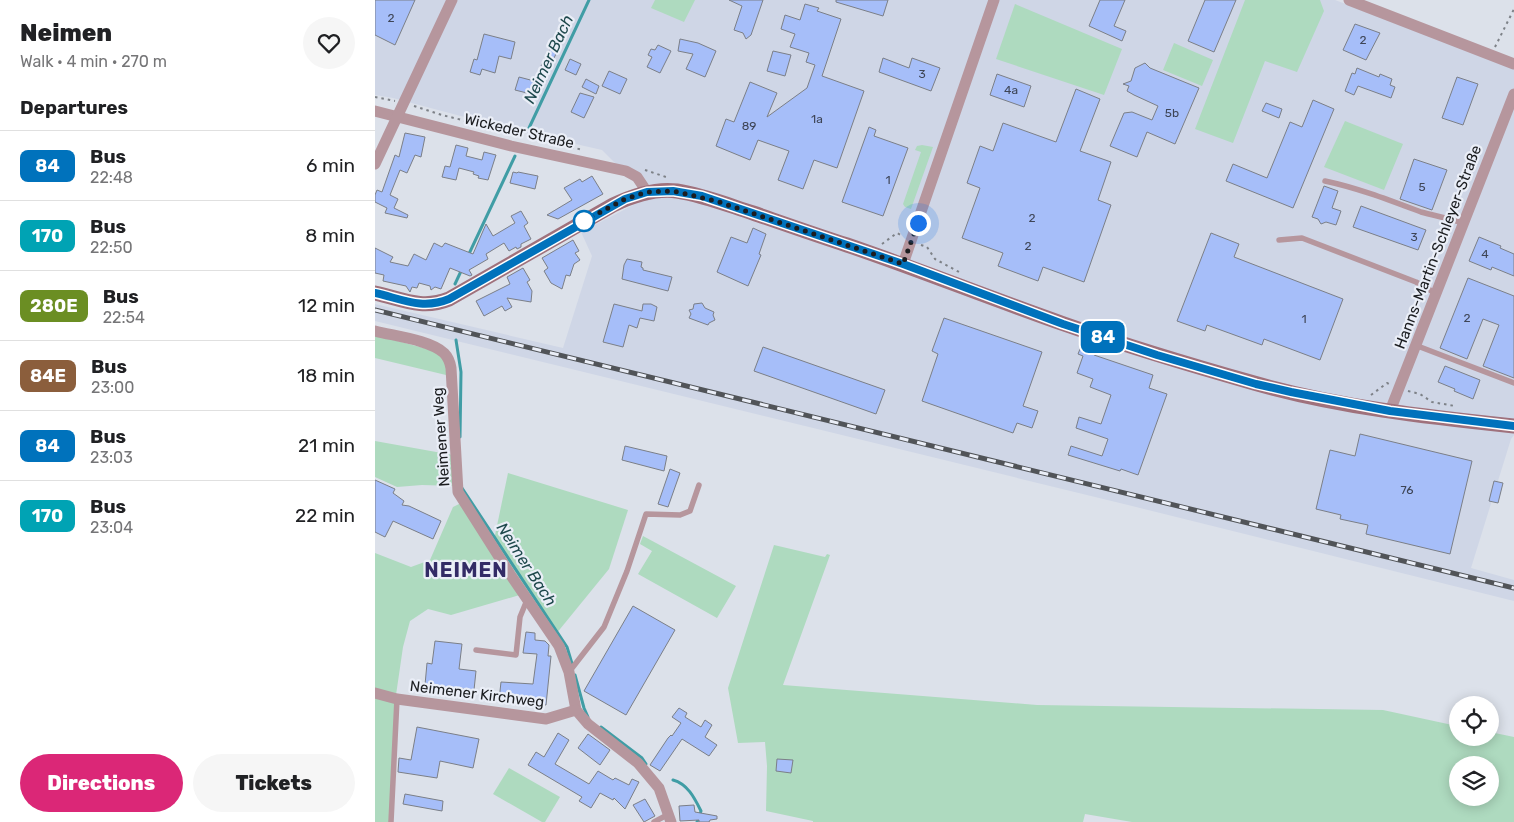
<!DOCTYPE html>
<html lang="en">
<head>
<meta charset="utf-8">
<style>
  body { margin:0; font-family:Rubik,sans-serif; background:#f6f6f6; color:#202124; height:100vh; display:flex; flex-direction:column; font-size:19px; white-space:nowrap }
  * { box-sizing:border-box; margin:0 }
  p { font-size:16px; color:#757577 }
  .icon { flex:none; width:28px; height:28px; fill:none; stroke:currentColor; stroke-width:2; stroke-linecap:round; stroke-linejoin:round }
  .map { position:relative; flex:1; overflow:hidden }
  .drawer { display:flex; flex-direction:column; background:#fff; width:375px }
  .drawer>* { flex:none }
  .badge { padding:0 10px; border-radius:8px; font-size:18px; line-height:32px }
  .controls { position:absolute; left:1074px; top:696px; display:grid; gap:10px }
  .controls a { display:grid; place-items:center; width:50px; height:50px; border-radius:50%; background:#fff; box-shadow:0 2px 12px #0003; font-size:25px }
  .you { position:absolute; width:25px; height:25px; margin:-12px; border:4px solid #fff; border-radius:50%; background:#1a73e8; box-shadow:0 0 0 8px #1a73e833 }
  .map>.badge { position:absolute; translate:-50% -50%; box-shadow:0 0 0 2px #fff }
  h2 { padding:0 20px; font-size:19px; line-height:45px }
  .round { display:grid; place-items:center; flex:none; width:52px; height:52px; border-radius:26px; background:#f6f6f6 }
  .overview { display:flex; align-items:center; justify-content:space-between; height:85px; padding:0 20px }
  h1 { font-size:24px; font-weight:800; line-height:38px }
  .primary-button { display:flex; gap:10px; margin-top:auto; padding:10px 20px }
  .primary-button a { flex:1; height:58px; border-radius:30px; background:#db2777; color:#fff; font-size:20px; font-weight:800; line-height:58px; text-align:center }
  .primary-button a+a { background:#f6f6f6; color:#202124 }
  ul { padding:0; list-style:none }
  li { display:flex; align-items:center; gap:15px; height:70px; padding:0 20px; border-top:1px solid #e0e0e0 }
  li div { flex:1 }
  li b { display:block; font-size:19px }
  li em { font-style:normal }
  li .badge { min-width:55px; font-weight:700; text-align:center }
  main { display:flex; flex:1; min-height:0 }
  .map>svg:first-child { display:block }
  .built { fill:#cfd6e6 }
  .green { fill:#aedabf; fill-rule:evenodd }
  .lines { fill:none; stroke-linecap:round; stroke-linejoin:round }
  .stream { stroke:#409da5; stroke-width:3 }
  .building { fill:#a6bef9; stroke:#7b7f87 }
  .path { stroke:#7d8187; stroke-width:2; stroke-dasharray:2.5 4; stroke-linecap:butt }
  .service { stroke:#b6969d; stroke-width:5.5 }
  .minor { stroke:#b6969d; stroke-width:11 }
  .secondary { stroke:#9f717c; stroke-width:15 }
  .rail-casing { stroke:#515458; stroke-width:5 }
  .rail { stroke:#eaeef7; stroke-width:3; stroke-dasharray:9; stroke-linecap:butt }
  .line-casing { stroke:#fff; stroke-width:11 }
  .line { stroke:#0072bc; stroke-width:8 }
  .walk { stroke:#1b1d20; stroke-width:5; stroke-dasharray:0 9 }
  .stop-dot { fill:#fff; stroke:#0072bc; stroke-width:2.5 }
  .labels { text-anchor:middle; stroke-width:4.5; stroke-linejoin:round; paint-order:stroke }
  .number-label { font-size:12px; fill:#3e4556 }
  .street-label { font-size:15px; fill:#1b1d20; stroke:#eaeef7 }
  .water-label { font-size:16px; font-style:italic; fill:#1e484c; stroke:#eaeef7 }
  .district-label { font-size:20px; font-weight:bold; letter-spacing:1px; fill:#332b66; stroke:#eaeef7 }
</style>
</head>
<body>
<main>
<section class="drawer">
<div class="overview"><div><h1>Neimen</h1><p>Walk · 4 min · 270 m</p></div><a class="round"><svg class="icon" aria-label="heart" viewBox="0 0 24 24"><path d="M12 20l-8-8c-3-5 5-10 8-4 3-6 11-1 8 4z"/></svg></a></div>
<h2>Departures</h2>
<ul>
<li><span class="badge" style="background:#0072bc;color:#fff">84</span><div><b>Bus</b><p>22:48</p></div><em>6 min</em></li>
<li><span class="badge" style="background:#00a3b4;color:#fff">170</span><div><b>Bus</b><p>22:50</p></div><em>8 min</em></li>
<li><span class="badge" style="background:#6b8e23;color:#fff">280E</span><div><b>Bus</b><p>22:54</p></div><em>12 min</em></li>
<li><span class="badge" style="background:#8b5e3c;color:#fff">84E</span><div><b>Bus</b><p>23:00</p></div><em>18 min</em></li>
<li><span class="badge" style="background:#0072bc;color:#fff">84</span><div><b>Bus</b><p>23:03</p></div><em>21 min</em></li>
<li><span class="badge" style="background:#00a3b4;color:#fff">170</span><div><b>Bus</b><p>23:04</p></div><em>22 min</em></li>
</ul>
<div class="primary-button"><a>Directions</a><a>Tickets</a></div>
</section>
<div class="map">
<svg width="1139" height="822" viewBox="0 0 1139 822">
  <rect width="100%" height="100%" fill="#dce1ea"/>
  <polygon class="built" points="0,0 960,0 1139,67 1139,435 1136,439 1096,568 1139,580 1139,601 753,505 0,321 0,304 188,348 217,256 206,232 270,199 268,191 227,150 127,127 18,98 0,95"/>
  <g class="green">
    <polygon points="280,0 320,0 309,22 276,8"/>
    <polygon points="870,0 945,0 949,11 922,72 890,61 858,143 820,129"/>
    <polygon points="640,4 747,49 729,95 621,59"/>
    <polygon points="799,43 838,60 827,86 788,70"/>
    <polygon points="970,121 1028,144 1009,190 949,167"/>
    <polygon points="547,145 558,147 536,209 530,207 528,204 546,152 540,150 542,146"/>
    <polygon points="0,335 60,351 71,362 71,375 0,358"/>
    <polygon points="0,441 78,455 80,486 47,485 22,487 0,477"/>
    <polygon points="133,473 253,510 234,569 181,634 119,540"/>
    <polygon points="88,502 148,594 76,615 53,609 35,621 28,647 21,695 0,690 0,553 36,567 55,560 78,507"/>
    <polygon points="268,536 361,586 342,618 263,574 277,551 265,544"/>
    <path d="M399,545L450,557L452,554L455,555L408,685L662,705L1008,710L1082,726V738H1115V732L1139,737V822H757L710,814L708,822H438V821L391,811L392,766L390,742L363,743L353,688ZM1082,765H1115V798H1082Z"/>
    <polygon points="0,694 21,700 15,822 0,822"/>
    <polygon points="134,768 185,797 170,822 167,822 118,794"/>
  </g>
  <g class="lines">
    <g class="stream">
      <polyline points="154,128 214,0"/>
      <polyline points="93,256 140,156"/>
      <polyline points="80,284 87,269"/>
      <polyline points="81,340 86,372 85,437"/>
      <polyline points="87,488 192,647 198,667"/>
      <polyline points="200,675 209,708 213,717"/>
      <polyline points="226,727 267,758 271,764"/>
      <path d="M298,780C313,784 320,799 326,811L322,822"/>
    </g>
  </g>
  <g class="building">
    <polygon points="0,0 40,0 20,45 0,35"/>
    <polygon points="354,0 388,0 376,35 371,39 368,33 359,30 367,6"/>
    <polygon points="461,0 513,0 508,16 461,2"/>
    <polygon points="725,0 750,0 739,26 751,31 747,41 714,26"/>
    <polygon points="830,0 861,0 839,52 813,41"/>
    <polygon points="430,4 444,8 442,11 466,19 447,76 489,91 462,168 439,160 428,189 403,180 414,151 383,140 375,160 341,146 351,119 359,122 375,82 402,93 392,117 432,88 440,65 431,62 434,53 415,47 420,34 406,29 410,15 425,20"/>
    <polygon points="980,24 1005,33 991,60 968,50"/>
    <polygon points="109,34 140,42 136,59 124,56 120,73 107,69 105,75 95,72 99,59 102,60"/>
    <polygon points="181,37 188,40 173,70 166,66"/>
    <polygon points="305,39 323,43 341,51 330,77 311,69 318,54 303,51"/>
    <polygon points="283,45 296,51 285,73 272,67 277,57 273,55 276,49 280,50"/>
    <polygon points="398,51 416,55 410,76 392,71"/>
    <polygon points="508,58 534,68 537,58 565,68 556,91 504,72"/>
    <polygon points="195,59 206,64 201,75 190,70"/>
    <polygon points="770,63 775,68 824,88 800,144 772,132 762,157 735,146 749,113 757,112 777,120 783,106 759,95 752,91 754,86 748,84 756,81 760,68"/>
    <polygon points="982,68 1004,77 1005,74 1017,79 1015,85 1020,87 1016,98 983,86 979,95 970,91 977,73 980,74"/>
    <polygon points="234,71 252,79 245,94 227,86"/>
    <polygon points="622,74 656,86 649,107 615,95"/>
    <polygon points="144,77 163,82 160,95 140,90"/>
    <polygon points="1082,77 1103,84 1088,125 1067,118"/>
    <polygon points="211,79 224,86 221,94 207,87"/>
    <polygon points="701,89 725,99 705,151 736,162 723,200 736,205 709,282 668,267 663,281 623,266 628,253 587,238 605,188 592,183 605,146 618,151 628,123 681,142"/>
    <polygon points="205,93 219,97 209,118 196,112"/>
    <polygon points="938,100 959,109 918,208 851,181 858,164 892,178 915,122 927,127"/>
    <polygon points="891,103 907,109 904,118 887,111"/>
    <polygon points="494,127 501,130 499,136 533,148 508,216 467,202"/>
    <polygon points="30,133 50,137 46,157 40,155 32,173 25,170 15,195 23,199 19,208 33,215 32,218 10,213 12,208 0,202 0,195 2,190 7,192 20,155 24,157"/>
    <polygon points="81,145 93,148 91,156 107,160 109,152 121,155 113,180 103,178 104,176 98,174 99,172 84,168 81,180 67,177 70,166 75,167"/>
    <polygon points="1039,159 1072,170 1057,210 1025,199"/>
    <polygon points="138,172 142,173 143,172 163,176 160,189 135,183"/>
    <polygon points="217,176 228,194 183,219 172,215 197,200 189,188 205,179 207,182"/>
    <polygon points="949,186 963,191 957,208 966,211 961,225 951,222 946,224 943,219 937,217"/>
    <polygon points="986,206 1051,230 1043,250 978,227"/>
    <polygon points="146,211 153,223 149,226 156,239 146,244 146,247 142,249 141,247 134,251 129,243 111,254 113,259 94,270 97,275 95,276 75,268 66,289 60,287 56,290 55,286 44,283 42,288 37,287 35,292 31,286 8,281 9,275 0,273 0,248 18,257 15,262 33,266 39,254 51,260 59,243 67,247 70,243 98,254 111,224 118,236 140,223 136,216"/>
    <polygon points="378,228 391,234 384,254 386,255 373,286 342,272 356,237 372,243"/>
    <polygon points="836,233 864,244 859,257 968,299 945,360 889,339 887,345 832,325 830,331 802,321"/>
    <polygon points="1104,237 1126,246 1125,248 1139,254 1139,276 1117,267 1116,270 1094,261"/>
    <polygon points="198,240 204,251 200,253 205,260 199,264 195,276 191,275 187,289 176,283 169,271 173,268 167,258"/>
    <polygon points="252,259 267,262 266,267 268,268 268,270 297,277 293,291 247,279 249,265"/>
    <polygon points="148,268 155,280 152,282 157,291 156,302 132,298 137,307 130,311 127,306 109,316 101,301 135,284 132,277"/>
    <polygon points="1093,278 1139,296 1139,378 1108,366 1124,325 1108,319 1092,359 1065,348"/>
    <polygon points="327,303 330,308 339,312 338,315 340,320 334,323 333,325 314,318 316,314 314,310 318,309 319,304"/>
    <polygon points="239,304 267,311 268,304 276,304 282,307 279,321 265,318 262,328 254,325 248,347 228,342"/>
    <polygon points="569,318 667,352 648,406 663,411 657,428 642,423 638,433 547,401 563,354 557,351"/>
    <polygon points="707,344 721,350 719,355 778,375 774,388 792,394 763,475 746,469 745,471 693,455 696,446 727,456 733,439 701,428 704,417 726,424 736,395 715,387 718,379 702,373 708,356 703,354"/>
    <polygon points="388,347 510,390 501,414 379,371"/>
    <polygon points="1070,366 1105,380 1098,399 1079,391 1080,389 1063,382"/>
    <polygon points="985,434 1097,461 1075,554 991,534 993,525 965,519 966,515 941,509 955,450 980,456"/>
    <polygon points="250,446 292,456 289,471 247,460"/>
    <polygon points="295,469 305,473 293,507 283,504"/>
    <polygon points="0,480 20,489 18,493 29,501 27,505 34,506 66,521 58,539 18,521 10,537 0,532"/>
    <polygon points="1119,481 1128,483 1123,503 1114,501"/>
    <polygon points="258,606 300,630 251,715 209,691"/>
    <polygon points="151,632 160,633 160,640 170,641 174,645 173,656 176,656 171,705 124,700 126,682 158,684 162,654 148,653"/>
    <polygon points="60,641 87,644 84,669 101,671 99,690 50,685 52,663 57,664"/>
    <polygon points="304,708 312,713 310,717 326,727 330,720 337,725 330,737 342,745 334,756 307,739 285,771 275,765 293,738 296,735 297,736 306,723 297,717"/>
    <polygon points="42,727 104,739 98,768 65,761 62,778 23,772 24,758 36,760"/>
    <polygon points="183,733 194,740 180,764 214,784 223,771 238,780 240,778 254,785 257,779 264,782 250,809 239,798 238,800 225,793 216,808 204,801 207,797 153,765 161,752 169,757"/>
    <polygon points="213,734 235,750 225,765 203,748"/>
    <polygon points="402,759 418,760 416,773 401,771"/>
    <polygon points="30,794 68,801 67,811 28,804"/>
    <polygon points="270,799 280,816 269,822 258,805"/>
    <polygon points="319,805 320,812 342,816 342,819 335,820 334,822 324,822 324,820 305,821 304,806"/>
  </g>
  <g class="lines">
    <g class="path">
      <polyline points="1120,47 1139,9"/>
      <polyline points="0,97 20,101"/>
      <polyline points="39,106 67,115 208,150"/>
      <polyline points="270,170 291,177"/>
      <polyline points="507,244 522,233 528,236"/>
      <polyline points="546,245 552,247 560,259 584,272"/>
      <polyline points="1033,391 1045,394 1057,402 1080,406"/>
      <polyline points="996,395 1012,383 1014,384"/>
    </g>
    <g class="service">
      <path d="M950,181C983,188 1014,200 1046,212C1060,216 1074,218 1087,223"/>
      <polyline points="904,240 927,238 1041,282 1060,293"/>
      <polyline points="1040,345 1139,383"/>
      <polyline points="101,650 141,655 145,617 152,600"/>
      <polyline points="194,672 229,627 252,571 271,514 305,515 315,511 324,485"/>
      <polyline points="16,822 22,699"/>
      <polyline points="279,822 294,814"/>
    </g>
    <g class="minor">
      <polyline points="974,0 1139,64"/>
      <polyline points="0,111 136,146 251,171 262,177 272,192"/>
      <polyline points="0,164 77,0"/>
      <polyline points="528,264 619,0"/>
      <path d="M0,331C19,336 55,340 69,353C73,357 75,362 76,368L83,492L135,574L184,646L194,672L201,710L213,724L263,763L284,788L296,822"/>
      <polyline points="1015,411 1139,94"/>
      <polyline points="0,693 22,699 171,719 201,710"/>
    </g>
    <path class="secondary" d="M0,293C27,299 47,310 74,299L238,205C257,196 280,188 302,191C328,195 353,205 378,213C410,224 441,235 472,245C545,270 617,299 689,324C752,346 815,365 879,383C963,407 1052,417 1139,426"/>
    <g class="rail-casing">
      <polyline id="rail" points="0,310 1139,588"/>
    </g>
    <use href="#rail" class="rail"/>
  </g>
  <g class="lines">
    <g class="line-casing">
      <path id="line" d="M0,293C27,299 47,310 74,299L250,199L272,192L298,191L327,196L528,264L688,324L782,355L881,384L916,392L1015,411L1139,426"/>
    </g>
    <use href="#line" class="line"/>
    <polyline class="walk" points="209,221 250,199 272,192 298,191 341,201 528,264 543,223"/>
  </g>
  <circle class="stop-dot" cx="209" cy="221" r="10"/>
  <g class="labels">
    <g class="number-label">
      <text x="16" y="22">2</text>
      <text x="988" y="44">2</text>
      <text x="547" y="78">3</text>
      <text x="636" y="94">4a</text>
      <text x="797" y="117">5b</text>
      <text x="442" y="123">1a</text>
      <text x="374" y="130">89</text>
      <text x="513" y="184">1</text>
      <text x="1047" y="191">5</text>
      <text x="657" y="222">2</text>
      <text x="1039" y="241">3</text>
      <text x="653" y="250">2</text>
      <text x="1110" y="258">4</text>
      <text x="1092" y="322">2</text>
      <text x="929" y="323">1</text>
      <text x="1032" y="494">76</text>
    </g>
    <g class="street-label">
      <text transform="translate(144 131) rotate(13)" y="5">Wickeder Straße</text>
      <text transform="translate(1063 247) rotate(-69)" y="5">Hanns-Martin-Schleyer-Straße</text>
      <text transform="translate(66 437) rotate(-94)" y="5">Neimener Weg</text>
      <text transform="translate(102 694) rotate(7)" y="5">Neimener Kirchweg</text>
    </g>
    <g class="water-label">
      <text transform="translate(173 59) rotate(-65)" y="6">Neimer Bach</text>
      <text transform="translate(152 564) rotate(57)" y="6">Neimer Bach</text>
    </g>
    <g class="district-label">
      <text x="91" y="577">NEIMEN</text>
    </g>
  </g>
</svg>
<div class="controls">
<a><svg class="icon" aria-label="locate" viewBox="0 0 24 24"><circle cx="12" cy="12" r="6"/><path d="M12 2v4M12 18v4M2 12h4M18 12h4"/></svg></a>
<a><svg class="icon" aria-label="layers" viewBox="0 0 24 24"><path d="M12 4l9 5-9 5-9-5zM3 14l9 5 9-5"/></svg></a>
</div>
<div class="you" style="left:543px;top:223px"></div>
<b class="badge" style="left:728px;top:337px;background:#0072bc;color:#fff">84</b>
</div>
</main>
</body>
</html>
